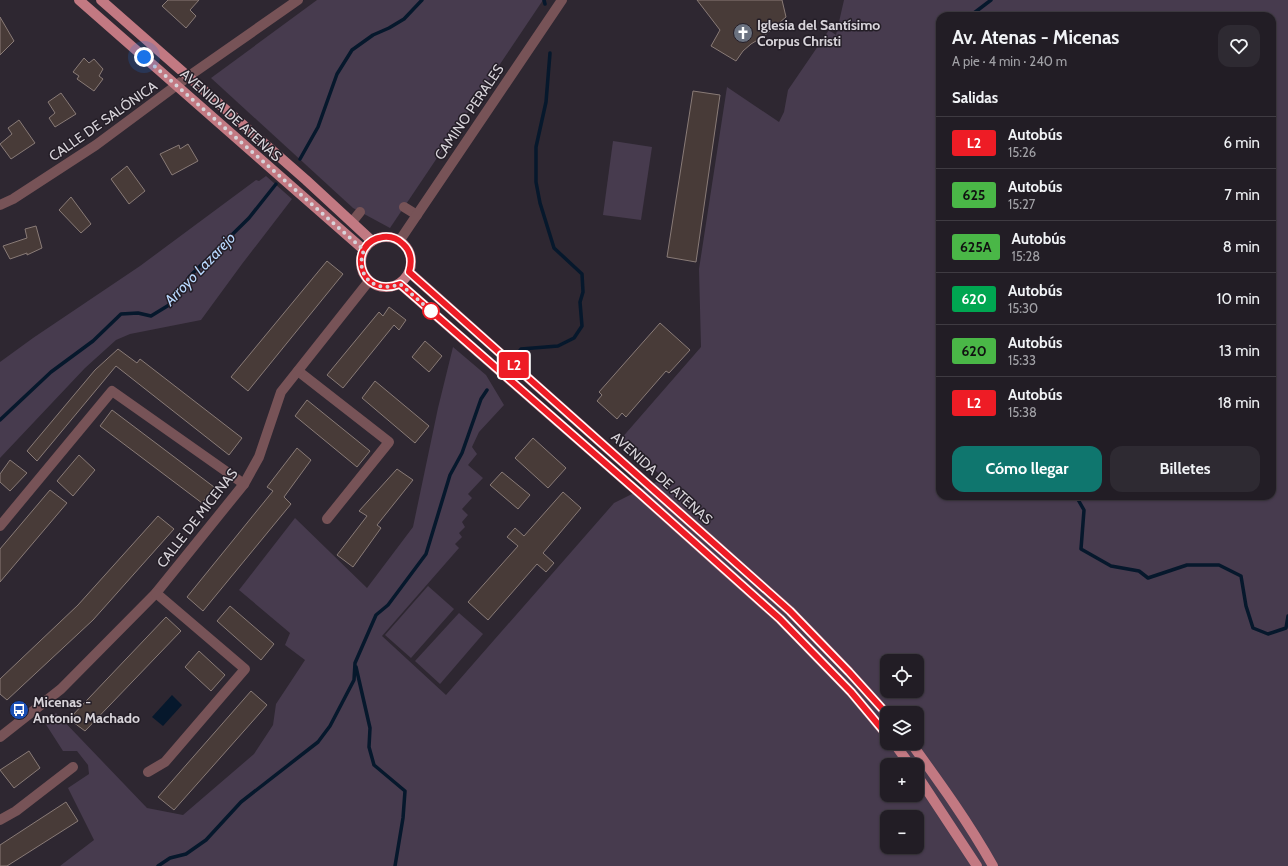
<!DOCTYPE html>
<html lang="es">
<head>
<meta charset="utf-8">
<style>
  body { margin:0; font-family:Cabin,sans-serif; background:#2e2a32; color:#f1f3f6; height:100vh; display:flex; flex-direction:column; font-size:15px; white-space:nowrap }
  * { box-sizing:border-box; margin:0 }
  p { font-size:13px; color:#a2a2a7 }
  .icon { flex:none; width:22px; height:22px; fill:none; stroke:currentColor; stroke-width:2; stroke-linecap:round; stroke-linejoin:round }
  .map { position:relative; flex:1; overflow:hidden }
  .panel { position:absolute; left:936px; top:12px; width:340px; height:488px; display:flex; flex-direction:column; background:#221d25; border-radius:12px; box-shadow:0 1px 3px #0004,0 0 0 1px #3f3b42 }
  .panel>* { flex:none }
  .badge { padding:0 8px; border-radius:3px; font-size:14px; line-height:26px }
  .controls { position:absolute; left:880px; top:654px; display:grid; gap:8px }
  .controls a { display:grid; place-items:center; width:44px; height:44px; border-radius:8px; background:#221d25; box-shadow:0 1px 3px #0004,0 0 0 1px #3f3b42; font-size:20px }
  .you { position:absolute; width:20px; height:20px; margin:-10px; border:3px solid #fff; border-radius:50%; background:#1a73e8; box-shadow:0 0 0 6px #1a73e833 }
  .map>.badge { position:absolute; translate:-50% -50%; box-shadow:0 0 0 2px #fff }
  h2 { padding:0 16px; font-size:15px; line-height:36px }
  .round { display:grid; place-items:center; flex:none; width:42px; height:42px; border-radius:12px; background:#2e2a32 }
  .head { display:flex; align-items:center; justify-content:space-between; height:68px; padding:0 16px }
  h1 { font-size:19px; font-weight:800; line-height:30px }
  .button { display:flex; gap:8px; margin-top:auto; padding:8px 16px }
  .button a { flex:1; height:46px; border-radius:12px; background:#0f766e; color:#fff; font-size:16px; font-weight:800; line-height:46px; text-align:center }
  .button a+a { background:#2e2a32; color:#f1f3f6 }
  ul { padding:0; list-style:none }
  li { display:flex; align-items:center; gap:12px; height:52px; padding:0 16px; border-top:1px solid #3f3b42 }
  li div { flex:1 }
  li b { display:block; font-size:15px }
  li em { font-style:normal }
  li .badge { min-width:44px; font-weight:700; text-align:center }
  .map>svg:first-child { display:block }
  .green { fill:#473b4e; fill-rule:evenodd }
  .water { fill:#06182c }
  .lines { fill:none; stroke-linecap:round; stroke-linejoin:round }
  .stream { stroke:#06182c; stroke-width:3.5 }
  .building { fill:#483b38; stroke:#897b77 }
  .minor { stroke:#775357; stroke-width:10 }
  .major { stroke:#c27982; stroke-width:10 }
  .line-casing { stroke:#fff; stroke-width:9 }
  .line { stroke:#ee1c25; stroke-width:6 }
  .walk { stroke:#d8d4da; stroke-width:4; stroke-dasharray:0 7.2 }
  .stop-dot { fill:#fff; stroke:#ee1c25; stroke-width:2 }
  .labels { text-anchor:middle; stroke-width:3; stroke-linejoin:round; paint-order:stroke }
  .poi-label { font-size:14px; font-weight:bold; fill:#d8d4da; stroke:#241e27; text-anchor:start }
  .street-label { font-size:14px; fill:#d8d4da; stroke:#241e27 }
  .water-label { font-size:15px; font-style:italic; fill:#b9d9ff; stroke:#241e27 }
</style>
</head>
<body>
<div class="map">
<svg width="1288" height="866" viewBox="0 0 1288 866">
  <rect width="100%" height="100%" fill="#2e2731"/>
  <g class="green">
    <polygon points="317,0 543,0 390,228 353,208 211,78"/>
    <path d="M844,0H1288V866H60L94,840L68,788L89,774L88,765L77,751H63L45,723L56,713L147,808L183,815L254,754L273,725L276,704L305,660L285,645L290,633L239,590L295,518L367,588L413,527L438,408L453,347L486,375L504,405L479,432L472,447L477,454L468,465L483,478L468,494L472,498L462,509L468,515L462,522L465,527L459,533L462,537L455,544L459,548L382,636L446,695L614,503L664,478L620,440L701,347L699,269L727,87L779,122L784,112L788,90L829,30L836,35ZM940,16H1272V496H940ZM887,661H917V691H887ZM887,713H917V743H887ZM887,765H917V795H887ZM887,817H917V847H887Z"/>
    <polygon points="613,141 652,147 641,220 603,215"/>
    <polygon points="266,176 292,199 242,264 201,320 130,334 116,340 85,368 0,458 0,362 33,338 140,266 256,180 259,181"/>
    <polygon points="428,586 454,609 411,658 385,635"/>
    <polygon points="459,613 483,634 440,684 415,661"/>
  </g>
  <polygon class="water" points="172,695 182,705 163,726 152,717"/>
  <g class="lines">
    <g class="stream">
      <polyline points="544,0 545,4"/>
      <polyline points="970,16 991,0"/>
      <polyline points="300,159 318,127 337,74 352,50 373,35 389,28 404,19 422,0"/>
      <polyline points="518,353 521,349 558,346 574,338 582,326 580,302 583,292 582,274 554,248 540,203 536,182 536,147 546,102 550,53"/>
      <polyline points="0,420 51,372 93,341 121,314 138,313 151,316 169,305 180,293 189,277 249,218 276,184"/>
      <polyline points="1076,496 1084,510 1081,549 1111,566 1139,571 1148,578 1187,565 1219,565 1241,576 1246,606 1253,628 1268,634 1286,628 1288,616"/>
      <polyline points="356,667 370,728 369,747 374,765 405,791 403,818 395,866"/>
      <polyline points="158,866 170,858 186,854 206,840 241,802 318,742 330,726 354,680 355,663 376,615 388,605 426,554 450,475 462,453 481,399 487,390"/>
    </g>
  </g>
  <g class="building">
    <polygon points="168,0 199,0 190,10 196,16 186,28 162,6"/>
    <polygon points="697,0 782,0 786,17 764,36 751,44 743,51 736,61 711,46 720,30"/>
    <polygon points="0,17 14,41 0,55"/>
    <polygon points="84,58 89,63 94,59 103,69 99,76 103,79 94,91 77,79 79,76 73,72"/>
    <polygon points="693,91 720,95 696,262 667,257"/>
    <polygon points="61,93 76,114 55,127 49,118 55,113 48,102"/>
    <polygon points="19,120 35,143 11,159 0,144 12,134 8,128"/>
    <polygon points="188,144 198,161 172,175 160,154 179,145 180,149"/>
    <polygon points="127,166 145,191 129,204 111,179"/>
    <polygon points="71,197 91,224 81,233 59,210"/>
    <polygon points="36,226 42,248 27,255 27,253 10,259 3,246 27,238 25,229"/>
    <polygon points="327,261 343,274 248,391 231,377"/>
    <polygon points="389,307 406,320 399,330 394,325 343,388 327,375 379,312 383,316"/>
    <polygon points="660,323 690,350 669,373 666,371 626,417 622,413 617,419 597,401 602,395 599,392"/>
    <polygon points="425,341 442,356 429,372 412,357"/>
    <polygon points="118,349 137,363 140,359 242,438 229,455 116,366 37,461 27,451 95,370"/>
    <polygon points="375,381 429,426 415,443 362,398"/>
    <polygon points="307,400 370,451 357,467 295,416"/>
    <polygon points="112,410 214,487 202,503 100,426"/>
    <polygon points="533,438 566,468 548,488 515,458"/>
    <polygon points="297,448 311,460 284,497 291,504 203,611 187,597 273,491 267,487"/>
    <polygon points="79,455 95,470 73,496 57,481"/>
    <polygon points="10,460 27,473 10,491 0,482 0,474"/>
    <polygon points="397,469 413,480 377,525 381,528 353,567 337,555 367,516 359,511"/>
    <polygon points="502,472 530,495 518,509 490,485"/>
    <polygon points="50,490 67,503 0,582 0,549"/>
    <polygon points="563,492 581,508 543,553 554,563 546,572 537,564 488,620 468,602 518,546 507,537 515,528 524,536"/>
    <polygon points="158,516 174,529 93,620 7,700 0,694 0,679 78,605"/>
    <polygon points="230,606 274,644 261,660 217,621"/>
    <polygon points="166,617 181,631 85,731 69,719"/>
    <polygon points="199,651 225,675 211,691 185,667"/>
    <polygon points="251,691 267,705 174,810 158,797"/>
    <polygon points="29,751 40,768 14,788 0,770"/>
    <polygon points="66,802 78,821 7,866 0,866 0,845"/>
  </g>
  <g class="lines">
    <g class="minor">
      <polyline points="0,205 13,199 96,145 189,76 298,0"/>
      <polyline points="404,207 417,215"/>
      <polyline points="352,222 360,212"/>
      <polyline points="400,240 562,0"/>
      <polyline points="298,371 389,442 327,519"/>
      <polyline points="0,526 112,391 244,484"/>
      <polyline points="0,737 61,689 156,593 244,484 259,457 281,392 369,281"/>
      <polyline points="148,772 165,762 245,669 156,593"/>
      <polyline points="0,820 16,811 73,767"/>
    </g>
    <g class="major">
      <polyline points="79,0 364,250"/>
      <polyline points="101,0 306,180 372,241"/>
      <circle cx="386" cy="262" r="25"/>
      <polyline points="409,272 790,611 849,672 887,714"/>
      <polyline points="400,284 638,492 780,619 851,692 887,735"/>
      <polyline points="894,743 910,765"/>
      <path d="M911,743C940,783 969,823 993,866"/>
      <polyline points="917,775 977,866"/>
    </g>
  </g>
  <g class="lines">
    <g class="line-casing">
      <path id="line" d="M887,714L849,672L790,611L409,272C412,262 412,252 403,244C398,239 391,236 383,237C346,242 358,300 400,284L407,290L638,492L780,619L851,692L887,735"/>
    </g>
    <use href="#line" class="line"/>
    <path class="walk" d="M144,57L364,250C354,276 375,294 400,284L431,311"/>
  </g>
  <defs>
    <g id="church-disc" transform="scale(1)"><circle r="9.5" fill="#6b7280" stroke="#241e27"/><path d="M-1.2-6h2.4v3.5h3.3v2.4h-3.3V6h-2.4V-.1h-3.3v-2.4h3.3Z" fill="#fff"/></g>
    <g id="bus-disc" transform="scale(1)"><circle r="9.5" fill="#1a4fb4" stroke="#241e27"/><path d="M-5-6H5V4H4V6H2V4H-2V6H-4V4H-5ZM-3.5-4V0h7V-4ZM-3.5 1.2v1.5H-2V1.2ZM2 1.2v1.5H3.5V1.2Z" fill="#fff"/></g>
  </defs>
  <g fill-rule="evenodd">
    <use href="#church-disc" x="743" y="33"/>
    <use href="#bus-disc" x="19" y="710"/>
  </g>
  <circle class="stop-dot" cx="431" cy="311" r="8"/>
  <g class="labels">
    <g class="poi-label">
      <text x="757" y="30">Iglesia del Santísimo<tspan x="757" dy="16">Corpus Christi</tspan></text>
      <text x="33" y="707">Micenas -<tspan x="33" dy="16">Antonio Machado</tspan></text>
    </g>
    <g class="street-label">
      <text transform="translate(469 112) rotate(-56)" y="5">CAMINO PERALES</text>
      <text transform="translate(231 115) rotate(42)" y="5">AVENIDA DE ATENAS</text>
      <text transform="translate(103 121) rotate(-35)" y="5">CALLE DE SALÓNICA</text>
      <text transform="translate(662 478) rotate(42)" y="5">AVENIDA DE ATENAS</text>
      <text transform="translate(197 518) rotate(-52)" y="5">CALLE DE MICENAS</text>
    </g>
    <g class="water-label">
      <text transform="translate(200 269) rotate(-46)" y="5">Arroyo Lazarejo</text>
    </g>
  </g>
</svg>
<div class="controls">
<a><svg class="icon" aria-label="locate" viewBox="0 0 24 24"><circle cx="12" cy="12" r="6"/><path d="M12 2v4M12 18v4M2 12h4M18 12h4"/></svg></a>
<a><svg class="icon" aria-label="layers" viewBox="0 0 24 24"><path d="M12 4l9 5-9 5-9-5zM3 14l9 5 9-5"/></svg></a>
<a>+</a>
<a>−</a>
</div>
<div class="you" style="left:144px;top:57px"></div>
<b class="badge" style="left:514px;top:365px;background:#ee1c25;color:#fff">L2</b>
<section class="panel">
<div class="head"><div><h1>Av. Atenas - Micenas</h1><p>A pie · 4 min · 240 m</p></div><a class="round"><svg class="icon" aria-label="heart" viewBox="0 0 24 24"><path d="M12 20l-8-8c-3-5 5-10 8-4 3-6 11-1 8 4z"/></svg></a></div>
<h2>Salidas</h2>
<ul>
<li><span class="badge" style="background:#ee1c25;color:#fff">L2</span><div><b>Autobús</b><p>15:26</p></div><em>6 min</em></li>
<li><span class="badge" style="background:#4ab747;color:#111">625</span><div><b>Autobús</b><p>15:27</p></div><em>7 min</em></li>
<li><span class="badge" style="background:#4ab747;color:#111">625A</span><div><b>Autobús</b><p>15:28</p></div><em>8 min</em></li>
<li><span class="badge" style="background:#00a651;color:#fff">620</span><div><b>Autobús</b><p>15:30</p></div><em>10 min</em></li>
<li><span class="badge" style="background:#4ab747;color:#111">620</span><div><b>Autobús</b><p>15:33</p></div><em>13 min</em></li>
<li><span class="badge" style="background:#ee1c25;color:#fff">L2</span><div><b>Autobús</b><p>15:38</p></div><em>18 min</em></li>
</ul>
<div class="button"><a>Cómo llegar</a><a>Billetes</a></div>
</section>
</div>
</body>
</html>
